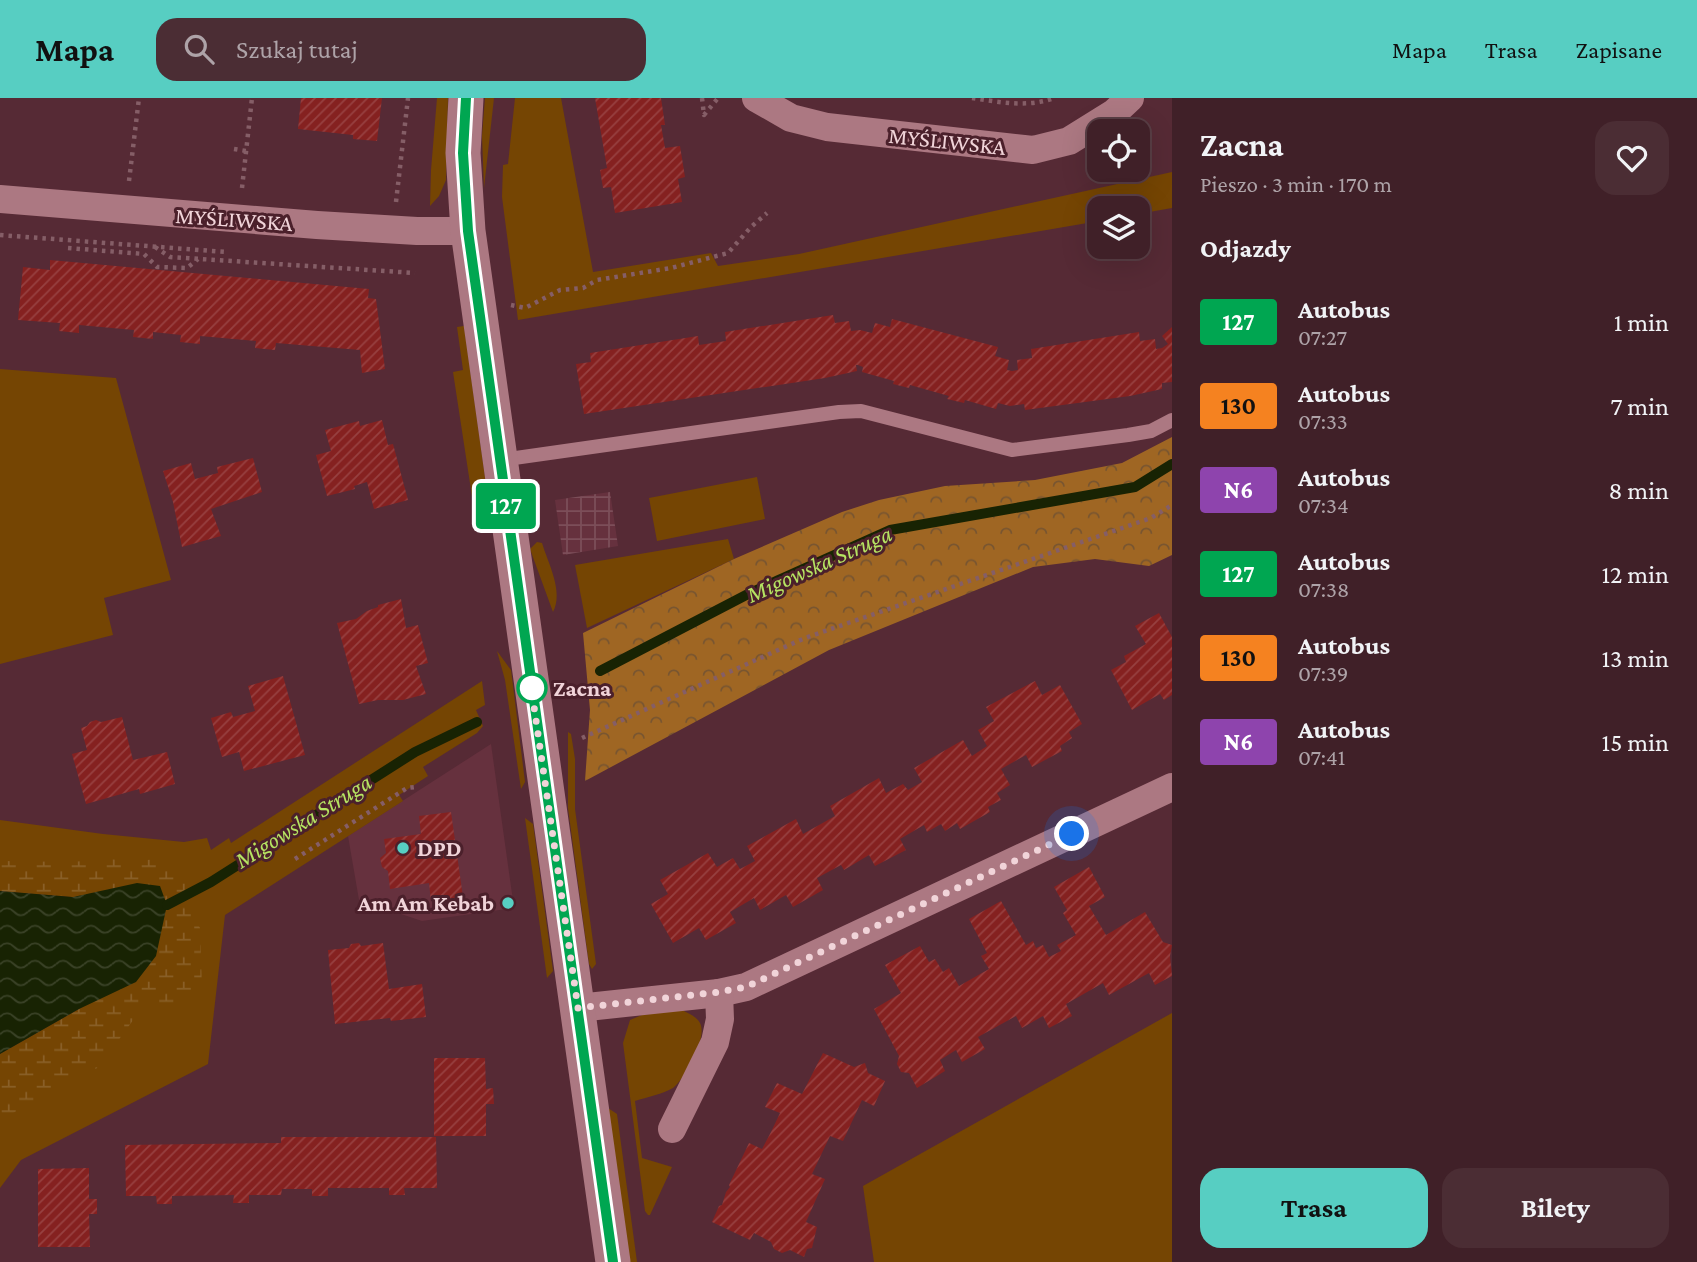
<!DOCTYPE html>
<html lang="pl">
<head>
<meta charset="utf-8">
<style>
  body { margin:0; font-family:"Crimson Pro",serif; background:#4b2d34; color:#f1f3f6; height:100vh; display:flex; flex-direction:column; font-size:26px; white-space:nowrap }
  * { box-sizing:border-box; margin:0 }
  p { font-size:23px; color:#aea3a8 }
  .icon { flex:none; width:38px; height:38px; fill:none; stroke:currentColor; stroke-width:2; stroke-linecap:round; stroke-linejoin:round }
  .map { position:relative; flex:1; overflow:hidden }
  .sheet { display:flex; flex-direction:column; background:#402028; width:525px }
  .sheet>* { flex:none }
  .badge { padding:0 14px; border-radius:5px; font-size:24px; line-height:46px }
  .fabs { position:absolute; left:1087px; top:21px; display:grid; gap:14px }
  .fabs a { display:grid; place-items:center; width:63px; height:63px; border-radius:14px; background:#402028; box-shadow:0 7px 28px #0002,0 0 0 2px #593e45; font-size:35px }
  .you { position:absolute; width:35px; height:35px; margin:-18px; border:5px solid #fff; border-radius:50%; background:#1a73e8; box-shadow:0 0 0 10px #1a73e833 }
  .map>.badge { position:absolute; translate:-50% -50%; box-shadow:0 0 0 4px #fff }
  h2 { padding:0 28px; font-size:26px; line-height:63px }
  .round { display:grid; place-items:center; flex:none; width:74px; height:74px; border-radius:21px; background:#4b2d34 }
  .overview { display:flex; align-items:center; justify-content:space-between; height:119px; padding:0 28px }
  h1 { font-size:33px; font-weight:700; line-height:52px }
  .button { display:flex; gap:14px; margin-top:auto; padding:14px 28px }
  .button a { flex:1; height:80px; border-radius:21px; background:#57cec2; color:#111; font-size:28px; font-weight:700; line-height:80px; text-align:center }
  .button a+a { background:#4b2d34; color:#f1f3f6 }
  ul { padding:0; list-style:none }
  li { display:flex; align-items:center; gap:21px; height:84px; padding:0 28px }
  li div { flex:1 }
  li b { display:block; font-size:26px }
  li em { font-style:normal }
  li .badge { min-width:77px; font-weight:700; text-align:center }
  header { display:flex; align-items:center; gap:42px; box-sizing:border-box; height:98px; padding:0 35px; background:#57cec2; color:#111 }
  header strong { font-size:33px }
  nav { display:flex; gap:38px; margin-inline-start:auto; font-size:24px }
  .search { width:490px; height:63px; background:#4b2d34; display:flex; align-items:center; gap:18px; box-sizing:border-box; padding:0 24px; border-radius:21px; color:#aea3a8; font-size:26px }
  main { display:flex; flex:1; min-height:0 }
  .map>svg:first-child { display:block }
  .built { fill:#66313e }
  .industrial { fill:url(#industrial-grid) }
  .green { fill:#754503 }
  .forest { fill:url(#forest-crowns) }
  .wetland { fill:url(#wetland-marsh) }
  .water { fill:url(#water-waves) }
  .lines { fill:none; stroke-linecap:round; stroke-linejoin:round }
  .stream { stroke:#182303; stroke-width:10 }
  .building { fill:url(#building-hatch) }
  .path { stroke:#855e67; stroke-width:4.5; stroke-dasharray:3.5 5; stroke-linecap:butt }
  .service { stroke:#ac7882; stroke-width:14 }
  .minor { stroke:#ac7882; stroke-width:28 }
  .tertiary { stroke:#ac7882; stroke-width:35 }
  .line-casing { stroke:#fff; stroke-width:16 }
  .line { stroke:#00a651; stroke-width:10 }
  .walk { stroke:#f1d4d9; stroke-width:7; stroke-dasharray:0 12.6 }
  .stop-dot { fill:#fff; stroke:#00a651; stroke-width:3.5 }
  .poi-dot { fill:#57cec2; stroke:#4b202b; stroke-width:2.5 }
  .labels { text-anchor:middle; stroke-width:6; stroke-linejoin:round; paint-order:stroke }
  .street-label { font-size:23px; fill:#f1d4d9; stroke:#4b202b }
  .stop-label { font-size:23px; font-weight:bold; fill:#f1d4d9; stroke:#4b202b; text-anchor:start }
  .poi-label { font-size:23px; font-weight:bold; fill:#f1d4d9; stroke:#4b202b; text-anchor:start }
  .water-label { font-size:24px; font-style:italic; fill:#b6e462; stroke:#4b202b }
</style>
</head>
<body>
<header>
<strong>Mapa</strong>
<div class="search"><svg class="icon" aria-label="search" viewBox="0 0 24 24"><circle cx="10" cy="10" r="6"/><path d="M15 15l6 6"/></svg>Szukaj tutaj</div>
<nav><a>Mapa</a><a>Trasa</a><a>Zapisane</a></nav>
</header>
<main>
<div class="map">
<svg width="1172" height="1164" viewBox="0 0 1172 1164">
  <defs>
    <pattern id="industrial-grid" width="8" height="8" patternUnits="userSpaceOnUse" patternTransform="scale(1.75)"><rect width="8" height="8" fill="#66313e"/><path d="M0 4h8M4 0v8" fill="none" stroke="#7c4e59"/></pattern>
    <pattern id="forest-crowns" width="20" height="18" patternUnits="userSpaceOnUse" patternTransform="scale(1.75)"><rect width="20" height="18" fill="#9f6623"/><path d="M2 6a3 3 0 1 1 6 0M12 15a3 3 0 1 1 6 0" fill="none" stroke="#785530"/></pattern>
    <pattern id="wetland-marsh" width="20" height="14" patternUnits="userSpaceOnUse" patternTransform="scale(1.75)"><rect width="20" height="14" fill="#754503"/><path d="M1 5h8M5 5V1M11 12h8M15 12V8" fill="none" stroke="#895f27"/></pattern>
    <pattern id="water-waves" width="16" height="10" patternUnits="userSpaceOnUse" patternTransform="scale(1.75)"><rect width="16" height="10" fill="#182303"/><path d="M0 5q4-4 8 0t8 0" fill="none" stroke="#3a4227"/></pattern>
    <pattern id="building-hatch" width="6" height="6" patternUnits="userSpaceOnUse" patternTransform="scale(1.75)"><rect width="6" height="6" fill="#852120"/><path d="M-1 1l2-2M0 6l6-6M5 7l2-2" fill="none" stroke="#974040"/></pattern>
  </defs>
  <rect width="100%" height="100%" fill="#562a35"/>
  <polygon class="built" points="491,646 514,810 422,823 359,802 348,738"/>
  <polygon class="industrial" points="610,394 618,448 563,457 555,402"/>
  <g class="green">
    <polygon points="437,0 448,0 446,82 439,98 430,108 431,72"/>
    <polygon points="485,0 494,0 484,90 482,38"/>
    <polygon points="515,0 561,0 593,174 711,155 718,168 799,156 1172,74 1172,110 1138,116 1138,110 1099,110 1099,123 518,222 502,99 503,67 508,66"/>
    <polygon points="464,228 489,408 475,418 453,274 463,272 457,229"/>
    <polygon points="0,271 116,280 171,482 104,500 113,537 0,566"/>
    <polygon points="757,379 765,421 657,443 649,400"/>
    <polygon points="728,441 734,461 587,530 575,467"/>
    <path d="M537,444L542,445C548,465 564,494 553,514L530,451Z"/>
    <polygon points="497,553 511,572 525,684 521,691 505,582"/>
    <polygon points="482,583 485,607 476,612 483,628 477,635 423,669 428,678 399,697 403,703 225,817 208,966 21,1062 0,1090 0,956 79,911 167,807 0,793 0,722 103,736 184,744 207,740 211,752 229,740 231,745"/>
    <polygon points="568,634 571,636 575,661 575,711 596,866 592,871 589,866 568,710"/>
    <polygon points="525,720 533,726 553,873 547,880"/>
    <path d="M682,912C688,915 697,919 700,925C708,940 685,981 673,990C663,996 647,999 635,1003L642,1060L672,1069L650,1117H648L645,1113L623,945L630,922L642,917Z"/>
    <polygon points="1172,915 1172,1164 874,1164 863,1088"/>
    <polygon points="608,1010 617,1016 637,1164 630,1164"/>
  </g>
  <polygon class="forest" points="1172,339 1172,457 1149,468 1095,461 1033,469 829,552 585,683 590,612 583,535 734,461 842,414 879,402 945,388 1035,382 1122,365"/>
  <polygon class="wetland" points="109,761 138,763 156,761 181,774 191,783 191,813 200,830 202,892 177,911 147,903 99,969 0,1022 0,956 79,911 136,884 73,799 0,793 0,763 71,764"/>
  <polygon class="water" points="137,785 160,788 167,807 156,858 136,884 79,911 0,956 0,793 73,799"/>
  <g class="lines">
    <g class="stream">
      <polyline points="600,573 750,495 890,432 1135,389 1172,366"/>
      <polyline points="167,807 211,784 415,654 477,624"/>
    </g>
  </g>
  <g class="building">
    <polygon points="301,0 382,0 377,43 353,41 353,37 298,31"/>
    <polygon points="595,0 661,0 665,27 661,27 665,50 680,48 685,79 678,81 682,104 615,115 611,89 603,90 600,72 607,70"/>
    <polygon points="50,162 369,191 368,200 376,201 385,271 362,275 360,252 276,245 275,252 255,250 256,243 200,238 200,246 180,244 181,237 153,234 153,241 133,239 134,232 79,227 79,235 59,233 60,225 18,222 23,169 50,172"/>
    <polygon points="833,217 835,225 849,223 851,233 860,232 872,235 875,225 890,229 892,221 998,249 995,258 1009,262 1007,272 1012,273 1018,272 1017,262 1032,260 1031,251 1139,234 1140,243 1155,241 1156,251 1162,250 1168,246 1162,238 1172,229 1172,284 1162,285 1162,291 1130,298 1025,312 1024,306 1010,308 998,305 996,311 965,302 964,305 947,301 949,298 910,287 909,290 893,286 894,283 862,274 863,269 858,267 856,267 857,273 825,280 584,316 576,266 591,264 590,255 698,238 699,247 726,243 725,234"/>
    <polygon points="382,322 388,347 393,346 408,402 374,411 367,384 354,388 355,391 327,398 316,357 331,353 325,332 359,323 360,328"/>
    <polygon points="253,360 262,394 211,411 221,438 182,449 173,404 163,373 191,365 195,381 218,375 217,369"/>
    <polygon points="401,501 406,530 418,527 428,565 416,568 426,596 403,602 378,602 359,606 337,525 356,521 367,513 378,509 378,507"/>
    <polygon points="1159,515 1172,539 1172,597 1164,602 1160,596 1132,612 1111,572 1126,564 1124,558 1146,546 1135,528"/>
    <polygon points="283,578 305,657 244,673 239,654 222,659 211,620 231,614 233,619 255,613 248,588"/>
    <polygon points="1035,583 1042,597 1060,587 1082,626 1069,634 1072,640 1060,648 1062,653 1032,669 1026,657 1001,671 1010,687 997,695 1001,702 988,709 990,714 960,731 957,725 945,733 941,726 927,734 924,727 900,741 906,752 875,768 869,757 844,772 841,767 817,780 823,792 793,809 786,797 760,812 754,800 730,814 736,825 706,842 699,830 673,845 651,806 668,796 660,782 708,755 717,769 733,760 740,771 755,763 747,748 796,721 803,736 835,718 830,708 879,680 886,695 903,686 908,692 922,684 914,670 963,642 972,658 987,648 978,632 994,623 986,609"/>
    <polygon points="122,619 133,662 167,654 175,686 140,696 139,691 86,706 72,656 87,652 81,630 87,628 90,624 96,622 101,624"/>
    <polygon points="451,714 463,799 431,803 429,785 390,791 388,773 382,769 380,760 386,755 384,741 421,736 419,718"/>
    <polygon points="1089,769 1105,799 1089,808 1106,837 1145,814 1163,844 1172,847 1170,858 1172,878 1155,887 1149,875 1109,897 1103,885 1066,906 1072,918 1049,930 1043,918 1022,930 1016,918 978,939 985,951 962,964 956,952 940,962 945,973 917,990 909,975 901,974 897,966 899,958 874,911 901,895 885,867 920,848 929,864 935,861 943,874 949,870 959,888 989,871 981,858 987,855 969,821 1001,803 1026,847 1033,843 1036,850 1043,847 1049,859 1061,853 1057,847 1076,837 1063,815 1067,812 1054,789"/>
    <polygon points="359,845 361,848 383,845 389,891 422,886 426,919 391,923 390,920 335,926 328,852 349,850 351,846"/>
    <polygon points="823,955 854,969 865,965 868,975 885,983 874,1008 862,1002 843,1043 830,1038 812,1076 825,1081 806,1124 817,1129 812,1150 807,1151 804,1159 790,1152 782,1155 774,1151 771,1144 754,1135 750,1142 712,1124 719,1108 722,1107 726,1094 730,1089 729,1087 749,1045 762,1051 771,1034 780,1015 765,1009 777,985 802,996"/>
    <polygon points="434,960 485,960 486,991 493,990 494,1006 486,1006 486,1038 434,1038"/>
    <polygon points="281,1039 436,1039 437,1090 404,1090 405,1097 389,1097 389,1090 328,1090 328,1098 312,1098 312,1091 282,1091 281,1097 249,1097 249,1105 233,1105 234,1097 172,1098 172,1106 157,1106 156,1098 126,1098 125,1047 281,1045"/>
    <polygon points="89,1070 89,1101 97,1101 97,1116 89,1116 90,1149 38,1149 38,1071"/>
  </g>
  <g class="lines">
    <g class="path">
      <polyline points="702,0 704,17 718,0"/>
      <path d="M972,0C999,4 1027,10 1054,0"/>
      <polyline points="234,51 246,53"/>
      <polyline points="129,83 139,0"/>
      <polyline points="242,90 252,0"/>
      <polyline points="396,104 408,0"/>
      <polyline points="0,137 226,154"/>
      <polyline points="155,149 170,159 415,175"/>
      <polyline points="68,150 144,156 157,169 187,170 198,161"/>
      <polyline points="511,207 525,210 560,192 583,190 597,182 671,170 728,155 751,129 767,115"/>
      <polyline points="582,640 805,540 1151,420 1172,407"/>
      <polyline points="295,761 407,690 415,689"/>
    </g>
    <polyline class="service" points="501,362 839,314 861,313 1012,352 1128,337 1151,333 1172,322"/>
    <g class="minor">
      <polyline points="756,0 791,20 827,29 1033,52 1069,43 1114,15 1130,0"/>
      <polyline points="0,101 317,127 417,133 468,133"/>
      <polyline points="578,910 719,895 746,889 1172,689"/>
      <polyline points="672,1031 715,944 720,921 719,895"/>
    </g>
    <polyline class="tertiary" points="466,0 463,55 468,133 613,1164"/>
  </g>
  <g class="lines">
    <g class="line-casing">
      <polyline id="line" points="466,0 463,55 468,133 613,1164"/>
    </g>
    <use href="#line" class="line"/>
    <polyline class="walk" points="532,590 531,588 578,910 719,894 746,889 1072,736"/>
  </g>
  <circle class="stop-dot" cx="532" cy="590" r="14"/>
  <g class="poi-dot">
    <circle cx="403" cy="750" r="7"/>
    <circle cx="508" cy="805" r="7"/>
  </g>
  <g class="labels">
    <g class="street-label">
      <text transform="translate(947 43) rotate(6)" y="8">MYŚLIWSKA</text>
      <text transform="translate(234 121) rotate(4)" y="8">MYŚLIWSKA</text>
    </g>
    <g class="stop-label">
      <text x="553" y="598">Zacna</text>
    </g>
    <g class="poi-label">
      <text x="417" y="758">DPD</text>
      <text x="494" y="813" text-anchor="end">Am Am Kebab</text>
    </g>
    <g class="water-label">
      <text transform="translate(819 466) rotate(-24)" y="8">Migowska Struga</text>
      <text transform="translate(303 723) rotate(-32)" y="8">Migowska Struga</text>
    </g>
  </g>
</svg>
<div class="fabs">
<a><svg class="icon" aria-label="locate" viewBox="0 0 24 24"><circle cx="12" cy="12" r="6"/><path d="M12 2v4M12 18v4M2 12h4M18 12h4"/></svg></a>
<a><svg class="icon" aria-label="layers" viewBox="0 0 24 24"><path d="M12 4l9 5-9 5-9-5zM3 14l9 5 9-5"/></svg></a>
</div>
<div class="you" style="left:1072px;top:736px"></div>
<b class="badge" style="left:506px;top:408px;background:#00a651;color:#fff">127</b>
</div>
<section class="sheet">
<div class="overview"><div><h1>Zacna</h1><p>Pieszo · 3 min · 170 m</p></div><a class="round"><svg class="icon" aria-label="heart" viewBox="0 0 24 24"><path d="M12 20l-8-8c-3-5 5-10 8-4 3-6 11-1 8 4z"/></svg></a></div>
<h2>Odjazdy</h2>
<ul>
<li><span class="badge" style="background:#00a651;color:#fff">127</span><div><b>Autobus</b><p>07:27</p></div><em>1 min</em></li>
<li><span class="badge" style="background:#f58220;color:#111">130</span><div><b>Autobus</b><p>07:33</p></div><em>7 min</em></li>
<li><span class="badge" style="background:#8e44ad;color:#fff">N6</span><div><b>Autobus</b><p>07:34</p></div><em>8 min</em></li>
<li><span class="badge" style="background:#00a651;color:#fff">127</span><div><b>Autobus</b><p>07:38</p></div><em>12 min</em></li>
<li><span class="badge" style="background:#f58220;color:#111">130</span><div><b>Autobus</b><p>07:39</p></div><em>13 min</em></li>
<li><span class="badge" style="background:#8e44ad;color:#fff">N6</span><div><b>Autobus</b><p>07:41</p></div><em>15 min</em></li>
</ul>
<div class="button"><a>Trasa</a><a>Bilety</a></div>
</section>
</main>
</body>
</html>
